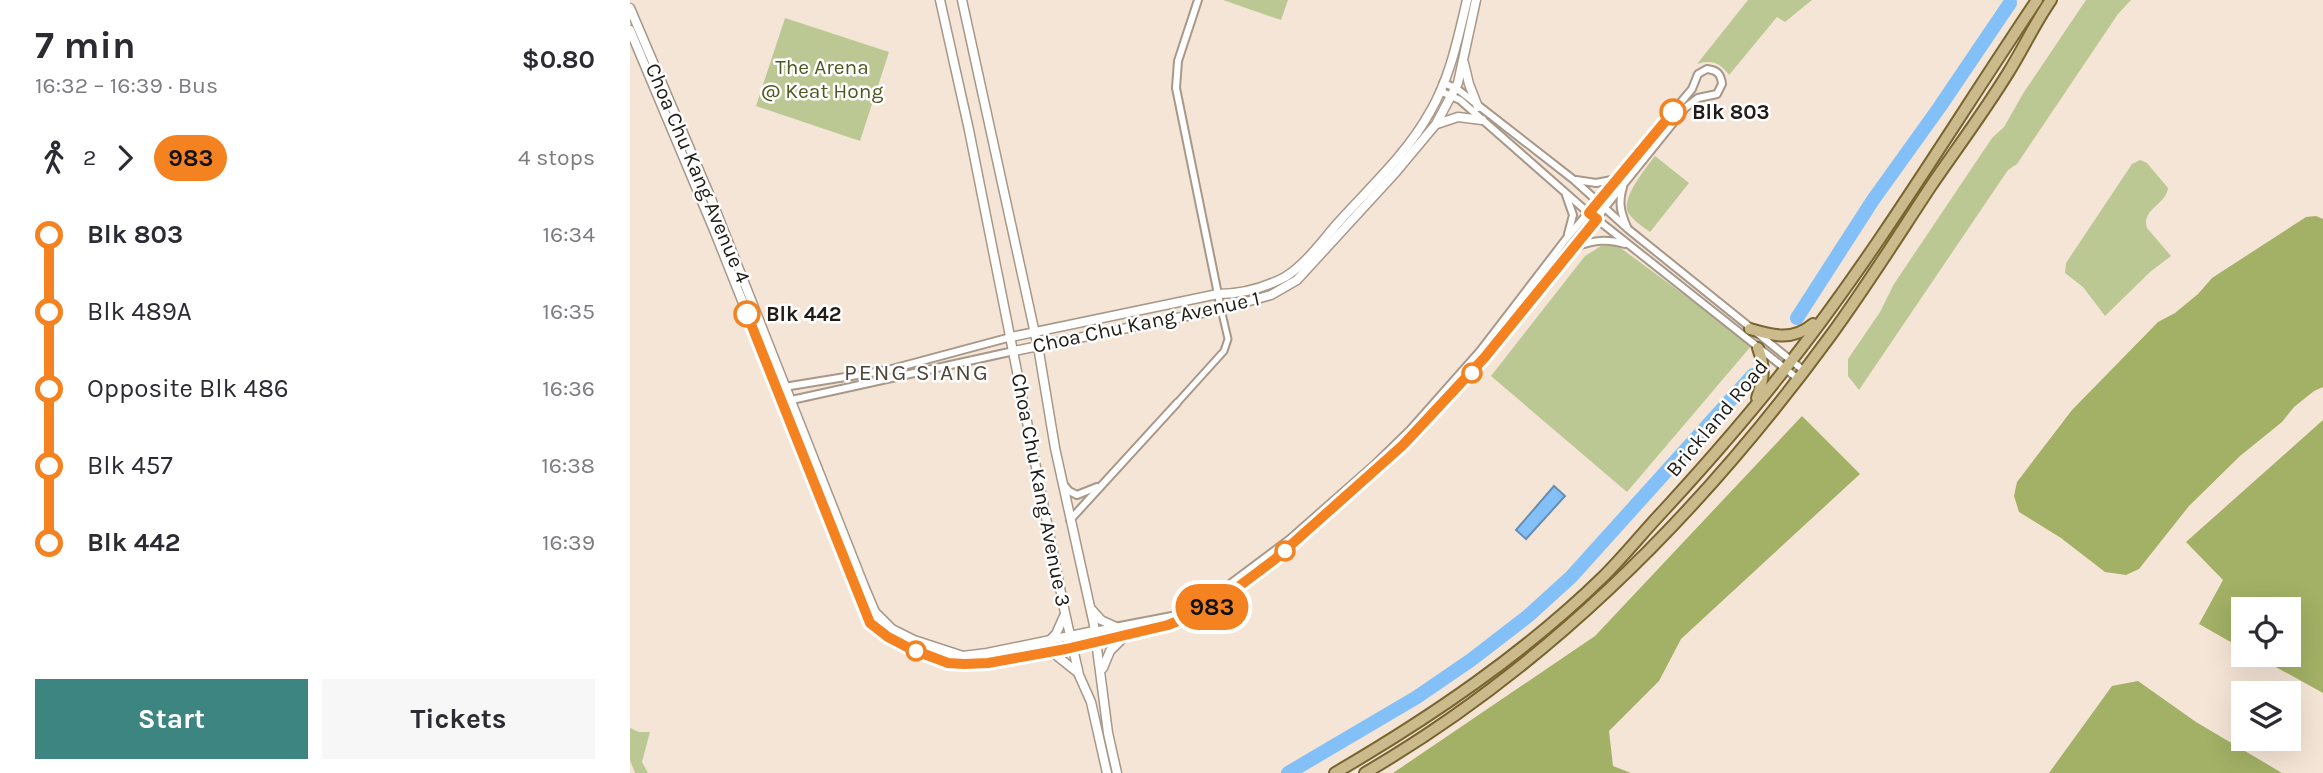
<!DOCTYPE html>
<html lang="en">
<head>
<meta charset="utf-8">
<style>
  body { margin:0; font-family:Karla,sans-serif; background:#f7f7f7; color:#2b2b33; height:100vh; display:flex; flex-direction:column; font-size:26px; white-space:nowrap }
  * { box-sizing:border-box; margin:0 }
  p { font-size:23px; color:#7c7c81 }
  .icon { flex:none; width:38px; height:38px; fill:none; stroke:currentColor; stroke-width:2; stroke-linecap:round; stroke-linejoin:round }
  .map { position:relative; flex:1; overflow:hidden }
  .side { display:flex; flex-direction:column; background:#fff; width:630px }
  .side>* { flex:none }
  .badge { padding:0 14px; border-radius:23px; font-size:24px; line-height:46px }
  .controls { position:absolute; left:1601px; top:597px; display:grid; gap:14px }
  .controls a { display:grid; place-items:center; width:70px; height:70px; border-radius:0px; background:#fff; box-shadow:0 7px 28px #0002; font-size:35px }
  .map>.badge { position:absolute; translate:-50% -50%; box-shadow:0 0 0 4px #fff }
  .legs { display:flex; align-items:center; gap:10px; height:77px; padding:0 35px; font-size:23px }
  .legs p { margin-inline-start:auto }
  .summary { display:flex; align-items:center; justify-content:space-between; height:119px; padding:0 35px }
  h1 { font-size:38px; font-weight:700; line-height:52px }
  .primary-button { display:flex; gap:14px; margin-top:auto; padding:14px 35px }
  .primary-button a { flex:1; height:80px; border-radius:0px; background:#3d8581; color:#fff; font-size:28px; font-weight:700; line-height:80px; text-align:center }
  .primary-button a+a { background:#f7f7f7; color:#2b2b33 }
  ul { padding:0 35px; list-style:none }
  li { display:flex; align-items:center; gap:24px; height:77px; font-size:26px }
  li i { display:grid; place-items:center; width:10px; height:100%; margin:0 9px; background:currentColor }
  li i::after { content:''; width:18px; height:18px; margin:-9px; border:5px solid; border-radius:50%; background:#fff }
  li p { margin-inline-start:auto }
  li:first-child i { background:linear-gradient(#0000 50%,currentColor 0) }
  li:last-child i { background:linear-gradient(currentColor 50%,#0000 0) }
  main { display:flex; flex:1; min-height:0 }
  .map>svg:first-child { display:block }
  .green { fill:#bcc894 }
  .forest { fill:#a2b165 }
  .water { fill:#83c0f8; stroke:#658eb4; stroke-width:2 }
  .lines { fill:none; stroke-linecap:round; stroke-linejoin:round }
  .river { stroke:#83c0f8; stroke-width:14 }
  .pedestrian-casing { stroke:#a7988a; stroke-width:9 }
  .minor-casing { stroke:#a7988a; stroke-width:10 }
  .tertiary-casing { stroke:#a7988a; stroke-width:11 }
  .primary-casing { stroke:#796530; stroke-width:14 }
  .pedestrian { stroke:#fff; stroke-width:5 }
  .minor { stroke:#fff; stroke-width:6 }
  .tertiary { stroke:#fff; stroke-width:8 }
  .primary { stroke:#cbbb8c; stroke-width:10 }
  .line-1-casing { stroke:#fff; stroke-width:16 }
  .line-1 { stroke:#f58220; stroke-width:10 }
  .stop-1-dot { fill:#fff; stroke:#f58220; stroke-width:3.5 }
  .labels { text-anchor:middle; stroke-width:5; stroke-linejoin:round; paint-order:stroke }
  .park-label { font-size:21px; fill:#4e5821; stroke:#fff }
  .stop-label { font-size:21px; font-weight:bold; fill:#201b15; stroke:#fff; text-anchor:start }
  .street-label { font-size:21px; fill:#201b15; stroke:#fff }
  .neighbourhood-label { font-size:23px; letter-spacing:2px; fill:#514438; stroke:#fff }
</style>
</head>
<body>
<main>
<section class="side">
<div class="summary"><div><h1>7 min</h1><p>16:32 – 16:39 · Bus</p></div><b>$0.80</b></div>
<div class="legs"><svg class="icon" aria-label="walk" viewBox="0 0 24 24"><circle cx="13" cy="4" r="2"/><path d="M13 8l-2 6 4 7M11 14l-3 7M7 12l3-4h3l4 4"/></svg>2<svg class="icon" aria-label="forward" viewBox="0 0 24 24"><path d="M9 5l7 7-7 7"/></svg><b class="badge" style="background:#f58220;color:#111">983</b><p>4 stops</p></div>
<ul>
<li><i style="color:#f58220"></i><b>Blk 803</b><p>16:34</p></li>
<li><i style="color:#f58220"></i><span>Blk 489A</span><p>16:35</p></li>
<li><i style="color:#f58220"></i><span>Opposite Blk 486</span><p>16:36</p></li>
<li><i style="color:#f58220"></i><span>Blk 457</span><p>16:38</p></li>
<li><i style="color:#f58220"></i><b>Blk 442</b><p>16:39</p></li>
</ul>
<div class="primary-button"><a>Start</a><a>Tickets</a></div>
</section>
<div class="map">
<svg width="1693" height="773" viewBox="0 0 1693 773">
  <rect width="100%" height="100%" fill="#f5e5d6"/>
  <g class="green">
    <polygon points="593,0 658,0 651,20"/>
    <path d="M1118,0H1182L1155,22L1147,17L1099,75C1091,63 1081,59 1067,64Z"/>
    <polygon points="1456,0 1501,0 1488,14 1387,164 1378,170 1229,390 1218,376 1218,359 1250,312 1264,284 1362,138 1374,127 1394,92"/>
    <polygon points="155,18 259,52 230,141 126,106"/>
    <path d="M1025,156L1059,183L1020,232C1013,227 1004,221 999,214C989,200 1016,168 1025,156Z"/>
    <path d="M1510,160L1517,163L1538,188C1536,205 1511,209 1517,228L1541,256L1520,272L1475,316L1453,287L1435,273L1436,263L1502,164Z"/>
    <polygon points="971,246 988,246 1122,345 997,492 861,376 955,256"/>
    <polygon points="0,728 9,732 20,732 12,762 18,773 5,773 0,760"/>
  </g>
  <g class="forest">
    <polygon points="1686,216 1693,219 1693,387 1684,391 1664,407 1652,422 1610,456 1559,506 1509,569 1496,575 1475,572 1431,538 1389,512 1384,496 1387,482 1442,410 1528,322 1545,313 1568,294 1582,278 1676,217"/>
    <polygon points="1172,416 1230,474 1051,639 1029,681 979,731 983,766 1001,773 763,773 965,636"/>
    <polygon points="1693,420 1693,693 1624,655 1659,654 1659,609 1614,609 1613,649 1569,624 1593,580 1556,542"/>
    <polygon points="1508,681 1566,722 1652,773 1419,773 1482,686"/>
  </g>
  <polygon class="water" points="924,486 935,496 896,539 886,530"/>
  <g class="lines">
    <g class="river">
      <polyline points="1167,318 1243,200 1309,108 1380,3"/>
      <polyline points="658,773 787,697 841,660 898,616 941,577 1123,375"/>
    </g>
    <g class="pedestrian-casing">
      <polyline id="pedestrian" points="547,403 594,351 598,339 591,309"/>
    </g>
    <g class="minor-casing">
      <g id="minor">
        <polyline points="568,0 548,61 546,88 591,309"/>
        <polyline points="813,83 826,88 944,180 998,229 1173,370"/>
        <polyline points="810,91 830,100 954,209 1167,378"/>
        <polyline points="946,180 966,183 987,179"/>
        <path d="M993,187C988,203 991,213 997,227"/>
        <polyline points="936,195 943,215 938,234"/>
        <path d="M948,246C965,240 977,239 995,244"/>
        <polyline points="154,387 258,370 381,337"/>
        <polyline points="157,401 384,351"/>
        <polyline points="434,485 439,491 447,495 467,487"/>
        <polyline points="440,520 547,403"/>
        <path d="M464,631L542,616L576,602L660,539L743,466L780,430L850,351L936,239L1062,89L1068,74L1077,69C1087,70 1091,74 1092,84L1087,94L1068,98L1055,108L976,206L948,246L855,357L773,445L751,466L644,560L580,608L538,625L466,641"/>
      </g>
    </g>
    <g class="tertiary-casing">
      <g id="tertiary">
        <polyline points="310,0 339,130 435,613 449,675 461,702 477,773"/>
        <polyline points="332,0 409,352 425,448 464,625 478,733 487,773"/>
        <polyline points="0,8 82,201 234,586 245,612 262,629 284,640 333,656 357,653 464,631"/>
        <path d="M0,30L84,230L240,623C263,641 288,655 317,662C353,672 428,650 466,641"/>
        <polyline points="834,63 839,84 848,107"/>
        <polyline points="807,124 828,117 852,120"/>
        <path d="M381,337L588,294C611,294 634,288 655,277C675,265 692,241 707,224C739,188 777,154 800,112C820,78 828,38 837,0"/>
        <polyline points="384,351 591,309 641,295 667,280 766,172 806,124 828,83 846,0"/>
        <polyline points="462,610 471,620 486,627"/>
        <polyline points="420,640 426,634 434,616"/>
        <polyline points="422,652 447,672"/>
        <polyline points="473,668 480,651 497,634"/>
      </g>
    </g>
    <g class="primary-casing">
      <g id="primary">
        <path d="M1120,329C1144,336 1163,341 1183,324"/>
        <path d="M1127,398C1134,379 1135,367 1128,348"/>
        <path d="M705,773C801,717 894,654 974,576C995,555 1014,531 1035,509C1079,461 1122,412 1162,360C1251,246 1326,120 1407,0"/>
        <path d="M735,773C922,664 1074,509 1201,335C1236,287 1268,236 1301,186C1327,148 1354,112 1378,73C1393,49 1405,23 1421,0"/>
      </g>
    </g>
    <use href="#pedestrian" class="pedestrian"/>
    <use href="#minor" class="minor"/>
    <use href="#tertiary" class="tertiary"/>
    <use href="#primary" class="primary"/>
  </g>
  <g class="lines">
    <g class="line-1-casing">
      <polyline id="line-1" points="117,314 240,623 258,637 281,649 318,663 334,664 358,663 436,649 538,625 580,608 644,560 773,445 855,357 967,219 959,213 1043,112"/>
    </g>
    <use href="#line-1" class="line-1"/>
  </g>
  <g class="stop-1-dot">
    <circle cx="1043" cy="112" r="12"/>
    <circle cx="117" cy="314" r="12"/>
    <circle cx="842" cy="373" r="9"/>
    <circle cx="655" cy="551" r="9"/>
    <circle cx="286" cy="651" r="9"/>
  </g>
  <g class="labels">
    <g class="park-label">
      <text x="192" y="74">The Arena<tspan x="192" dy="24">@ Keat Hong</tspan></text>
    </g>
    <g class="stop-label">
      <text x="1062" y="119">Blk 803</text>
      <text x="136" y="321">Blk 442</text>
    </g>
    <g class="street-label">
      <text transform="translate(68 173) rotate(67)" y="7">Choa Chu Kang Avenue 4</text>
      <text transform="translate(516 322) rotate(-12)" y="7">Choa Chu Kang Avenue 1</text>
      <text transform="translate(1087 418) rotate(-50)" y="7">Brickland Road</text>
      <text transform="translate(411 490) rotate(79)" y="7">Choa Chu Kang Avenue 3</text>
    </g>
    <g class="neighbourhood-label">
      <text x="287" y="380">PENG SIANG</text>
    </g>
  </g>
</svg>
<div class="controls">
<a><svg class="icon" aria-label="locate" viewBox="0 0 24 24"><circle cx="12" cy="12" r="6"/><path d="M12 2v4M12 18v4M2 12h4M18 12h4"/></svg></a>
<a><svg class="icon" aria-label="layers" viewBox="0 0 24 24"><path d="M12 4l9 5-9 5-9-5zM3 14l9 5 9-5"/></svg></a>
</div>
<b class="badge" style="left:582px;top:607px;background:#f58220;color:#111">983</b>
</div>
</main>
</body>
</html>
